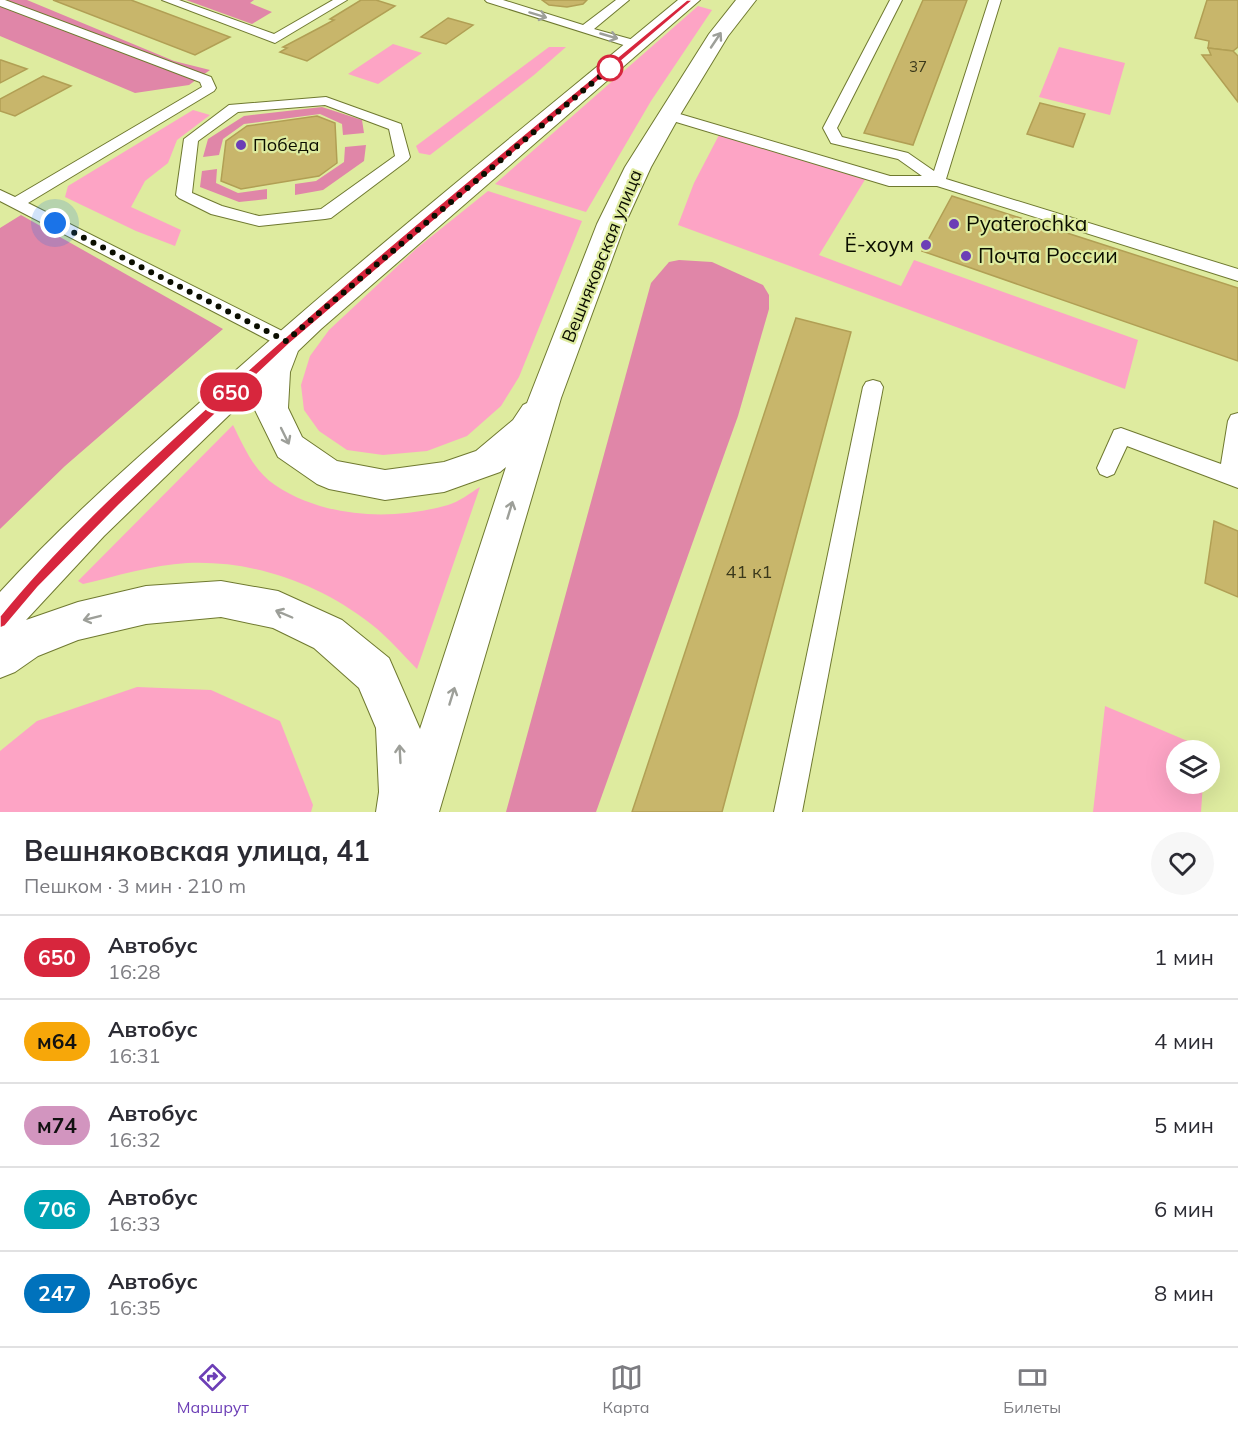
<!DOCTYPE html>
<html lang="ru">
<head>
<meta charset="utf-8">
<style>
  body { margin:0; font-family:Mulish,sans-serif; background:#f7f7f7; color:#2b2b33; height:100vh; display:flex; flex-direction:column; font-size:22px; white-space:nowrap }
  * { box-sizing:border-box; margin:0 }
  p { font-size:20px; color:#7c7c81 }
  .icon { flex:none; width:33px; height:33px; fill:none; stroke:currentColor; stroke-width:2; stroke-linecap:round; stroke-linejoin:round }
  .map { position:relative; height:812px; overflow:hidden }
  .drawer { display:flex; flex-direction:column; background:#fff; flex:1 }
  .drawer>* { flex:none }
  .badge { padding:0 12px; border-radius:20px; font-size:21px; line-height:39px }
  .tools { position:absolute; left:1166px; top:740px; display:grid; gap:12px }
  .tools a { display:grid; place-items:center; width:54px; height:54px; border-radius:50%; background:#fff; box-shadow:0 6px 24px #0002; font-size:30px }
  .you { position:absolute; width:30px; height:30px; margin:-15px; border:4px solid #fff; border-radius:50%; background:#1a73e8; box-shadow:0 0 0 9px #1a73e833 }
  .map>.badge { position:absolute; translate:-50% -50%; box-shadow:0 0 0 3px #fff }
  .round { display:grid; place-items:center; flex:none; width:63px; height:63px; border-radius:32px; background:#f7f7f7 }
  .overview { display:flex; align-items:center; justify-content:space-between; height:102px; padding:0 24px }
  h1 { font-size:28px; font-weight:700; line-height:45px }
  ul { padding:0; list-style:none }
  li { display:flex; align-items:center; gap:18px; height:84px; padding:0 24px; border-top:2px solid #e1e1e2 }
  li div { flex:1 }
  li b { display:block; font-size:22px }
  li em { font-style:normal }
  li .badge { min-width:66px; font-weight:700; text-align:center }
  .menu { display:flex; justify-content:space-around; align-items:center; height:84px; border-top:2px solid #e1e1e2; background:#fff; font-size:16px; color:#7c7c81 }
  .menu a { display:grid; justify-items:center; gap:3px }
  .menu .current { color:#6c3eb6 }
  .map>svg:first-child { display:block }
  .green { fill:#fda4c5 }
  .forest { fill:#e086a8 }
  .building { fill:#c8b66b; stroke:#b19f54; stroke-width:1.5 }
  .lines { fill:none; stroke-linecap:round; stroke-linejoin:round }
  .service-casing { stroke:#6f7930; stroke-width:2 }
  .minor-casing { stroke:#6f7930; stroke-width:2 }
  .service { fill:#fff; fill-rule:evenodd }
  .minor { fill:#fff; fill-rule:evenodd }
  .oneway { stroke:#9d9f99 }
  .line { fill:#d7263d; stroke:#fff; stroke-width:1.5 }
  .walk { stroke:#0b0e00; stroke-width:6; stroke-dasharray:0 10.8 }
  .stop-dot { fill:#fff; stroke:#d7263d; stroke-width:3 }
  .poi-dot { fill:#6c3eb6; stroke:#deeb9f; stroke-width:2 }
  .labels { text-anchor:middle; stroke-width:4.5; stroke-linejoin:round; paint-order:stroke }
  .far-number-label { font-size:15px; fill:#3a381b }
  .far-poi-label { font-size:18px; fill:#0b0e00; stroke:#deeb9f; text-anchor:start }
  .far-street-label { font-size:18px; fill:#0b0e00; stroke:#deeb9f }
  .number-label { font-size:18px; fill:#3a381b }
  .poi-label { font-size:21px; fill:#0b0e00; stroke:#deeb9f; text-anchor:start }
</style>
</head>
<body>
<div class="map">
<svg width="1238" height="812" viewBox="0 0 1238 812">
  <rect width="100%" height="100%" fill="#deeb9f"/>
  <g class="green">
    <polygon points="698,6 712,10 651,101 586,212 495,184"/>
    <polygon points="393,44 422,53 378,84 348,74"/>
    <polygon points="549,47 566,47 534,75 430,155 419,153 416,146"/>
    <polygon points="1059,47 1125,63 1110,115 1039,97"/>
    <polygon points="193,110 210,115 177,140 168,163 145,181 131,207 181,230 175,246 136,231 65,197 68,186"/>
    <polygon points="719,135 866,178 819,255 901,286 914,260 1138,340 1125,389 678,225 694,183"/>
    <polygon points="488,191 582,221 519,377 501,406 467,436 427,451 383,455 347,450 319,431 304,410 301,385 310,356 329,330 417,248"/>
    <path d="M233,425C244,447 254,471 275,485C324,518 392,521 448,505C459,502 470,493 480,487L417,669C402,654 388,637 371,624C319,583 253,560 187,563C152,565 117,576 83,584L78,581Z"/>
    <polygon points="137,687 211,690 280,721 313,805 311,812 0,812 0,751 37,721"/>
    <polygon points="1105,706 1204,748 1204,750 1176,750 1176,783 1203,783 1201,812 1093,812"/>
  </g>
  <g class="forest">
    <polygon points="0,0 27,0 174,61 210,70 189,85 135,93 0,36"/>
    <polygon points="186,0 254,0 250,3 272,12 252,24"/>
    <polygon points="322,107 362,120 364,133 343,135 342,124 320,114 244,124 223,139 219,155 203,157 208,139 244,116"/>
    <polygon points="366,145 364,161 323,190 295,195 295,184 316,181 344,162 345,147"/>
    <polygon points="217,169 216,183 238,193 267,189 267,199 239,202 200,187 202,171"/>
    <polygon points="21,215 223,329 65,466 0,529 0,228"/>
    <polygon points="679,260 712,262 763,285 769,295 769,309 738,416 596,812 506,812 651,283 669,262"/>
  </g>
  <g class="building">
    <polygon points="53,0 131,0 230,37 195,55"/>
    <polygon points="361,0 376,0 395,6 307,61 280,52 287,48 283,47 321,27 334,20 330,19"/>
    <polygon points="542,0 587,0 583,4 567,7 549,5"/>
    <polygon points="923,0 967,0 913,145 864,133"/>
    <polygon points="1207,0 1238,0 1238,47 1233,51 1208,48 1209,41 1195,38"/>
    <polygon points="448,18 473,25 446,44 421,37"/>
    <polygon points="1208,48 1233,51 1238,56 1238,102 1202,55 1211,55"/>
    <polygon points="0,60 1,60 27,69 0,83"/>
    <polygon points="43,76 71,86 15,116 0,111 0,99"/>
    <polygon points="1040,103 1085,114 1073,147 1027,134"/>
    <polygon points="317,116 335,123 337,163 319,176 241,189 221,181 226,141 247,126"/>
    <polygon points="952,196 1238,288 1238,361 922,251"/>
    <polygon points="796,318 851,332 722,812 632,812"/>
    <polygon points="1214,521 1238,531 1238,597 1205,583"/>
  </g>
  <g class="lines">
    <g class="service-casing">
      <g id="service">
        <polygon points="0,0 5,0 211,77 216,88 214,91 28,203 292,336 295,341 292,346 286,348 280,346 0,201 0,190 15,197 202,87 200,82 0,6"/>
        <polygon points="162,0 179,0 274,34 333,0 347,0 275,43"/>
        <polygon points="485,0 503,0 583,25 616,0 629,0 594,29 641,42 643,45 641,48 633,48 487,2"/>
        <polygon points="890,0 902,0 837,128 842,137 908,153 934,171 989,0 1001,0 946,179 1238,269 1238,281 937,186 889,186 663,118 661,115 668,111 673,112 890,176 922,176 898,159 831,143 823,128"/>
        <path d="M326,97L401,124L410,157L408,160L331,218L325,219L259,226L211,214L179,198L176,195L184,139L229,105ZM325,105L389,129L395,156L321,209L259,216L222,206L192,193L198,141L238,112Z"/>
        <polygon points="873,380 880,382 883,387 802,812 774,812 863,387 866,382"/>
        <polygon points="1238,413 1238,488 1127,446 1114,474 1107,477 1100,474 1097,468 1114,430 1121,428 1221,464 1228,421 1231,415"/>
      </g>
    </g>
    <g class="minor-casing">
      <path id="minor" d="M678,0H700L321,329L298,351L290,372L288,408L302,437L337,461L385,470L444,462L476,451L513,420L523,405L527,403L597,224L625,167L709,34L736,0H756L728,36L680,115L651,167L625,224L561,398L439,812H376L379,792L376,728L359,688L314,648L273,628L221,617L146,624L78,640L38,656L15,672L0,678V592C61,525 129,465 197,405C352,265 516,134 678,0ZM256,389L254,408L278,457L317,484L329,489L385,500L444,492L500,472L506,467L420,729L389,658L342,620L278,591L221,581L146,586L78,602L26,620L104,536Z"/>
    </g>
    <use href="#service" class="service"/>
    <use href="#minor" class="minor"/>
  </g>
  <defs><path id="oneway-shaft" d="M-6 0H5M1.5-3L5.5 0L1.5 3" fill="none" stroke-width="1.6" stroke-linecap="round" stroke-linejoin="round" transform="scale(1.5)"/></defs>
  <g class="oneway">
    <use href="#oneway-shaft" transform="translate(538 15) rotate(17)"/>
    <use href="#oneway-shaft" transform="translate(609 36) rotate(16)"/>
    <use href="#oneway-shaft" transform="translate(716 40) rotate(-56)"/>
    <use href="#oneway-shaft" transform="translate(285 436) rotate(64)"/>
    <use href="#oneway-shaft" transform="translate(510 510) rotate(-73)"/>
    <use href="#oneway-shaft" transform="translate(284 614) rotate(-157)"/>
    <use href="#oneway-shaft" transform="translate(92 618) rotate(166)"/>
    <use href="#oneway-shaft" transform="translate(452 696) rotate(-73)"/>
    <use href="#oneway-shaft" transform="translate(400 754) rotate(-93)"/>
  </g>
  <path class="line" d="M687,0H693L289,344L119,505L38,587L5,626L0,628V616C55,548 121,487 187,426C348,277 519,139 687,0Z"/>
  <g class="lines">
    <polyline class="walk" points="55,223 286,341 610,68"/>
  </g>
  <circle class="stop-dot" cx="610" cy="68" r="12"/>
  <g class="poi-dot">
    <circle cx="241" cy="145" r="6"/>
    <circle cx="954" cy="224" r="6"/>
    <circle cx="926" cy="245" r="6"/>
    <circle cx="966" cy="256" r="6"/>
  </g>
  <g class="labels">
    <g class="far-number-label">
      <text x="918" y="72">37</text>
    </g>
    <g class="far-poi-label">
      <text x="253" y="151">Победа</text>
    </g>
    <g class="far-street-label">
      <text transform="translate(602 256) rotate(-68)" y="6">Вешняковская улица</text>
    </g>
    <g class="number-label">
      <text x="749" y="578">41 к1</text>
    </g>
    <g class="poi-label">
      <text x="966" y="231">Pyaterochka</text>
      <text x="914" y="252" text-anchor="end">Ё-хоум</text>
      <text x="978" y="263">Почта России</text>
    </g>
  </g>
</svg>
<div class="tools">
<a><svg class="icon" aria-label="layers" viewBox="0 0 24 24"><path d="M12 4l9 5-9 5-9-5zM3 14l9 5 9-5"/></svg></a>
</div>
<div class="you" style="left:55px;top:223px"></div>
<b class="badge" style="left:231px;top:392px;background:#d7263d;color:#fff">650</b>
</div>
<section class="drawer">
<div class="overview"><div><h1>Вешняковская улица, 41</h1><p>Пешком · 3 мин · 210 m</p></div><a class="round"><svg class="icon" aria-label="heart" viewBox="0 0 24 24"><path d="M12 20l-8-8c-3-5 5-10 8-4 3-6 11-1 8 4z"/></svg></a></div>
<ul>
<li><span class="badge" style="background:#d7263d;color:#fff">650</span><div><b>Автобус</b><p>16:28</p></div><em>1 мин</em></li>
<li><span class="badge" style="background:#f7a709;color:#111">м64</span><div><b>Автобус</b><p>16:31</p></div><em>4 мин</em></li>
<li><span class="badge" style="background:#d295bf;color:#111">м74</span><div><b>Автобус</b><p>16:32</p></div><em>5 мин</em></li>
<li><span class="badge" style="background:#00a3b4;color:#fff">706</span><div><b>Автобус</b><p>16:33</p></div><em>6 мин</em></li>
<li><span class="badge" style="background:#0072bc;color:#fff">247</span><div><b>Автобус</b><p>16:35</p></div><em>8 мин</em></li>
</ul>
</section>
<nav class="menu">
<a class="current"><svg class="icon" aria-label="directions" viewBox="0 0 24 24"><path d="M12 3l9 9-9 9-9-9zM9 14v-3h6M13 9l2 2-2 2"/></svg>Маршрут</a>
<a><svg class="icon" aria-label="map" viewBox="0 0 24 24"><path d="M3 6l6-2 6 2 6-2v14l-6 2-6-2-6 2zM9 4v14M15 6v14"/></svg>Карта</a>
<a><svg class="icon" aria-label="tickets" viewBox="0 0 24 24"><path d="M3 7h18v10H3zM15 7v10"/></svg>Билеты</a>
</nav>
</body>
</html>
